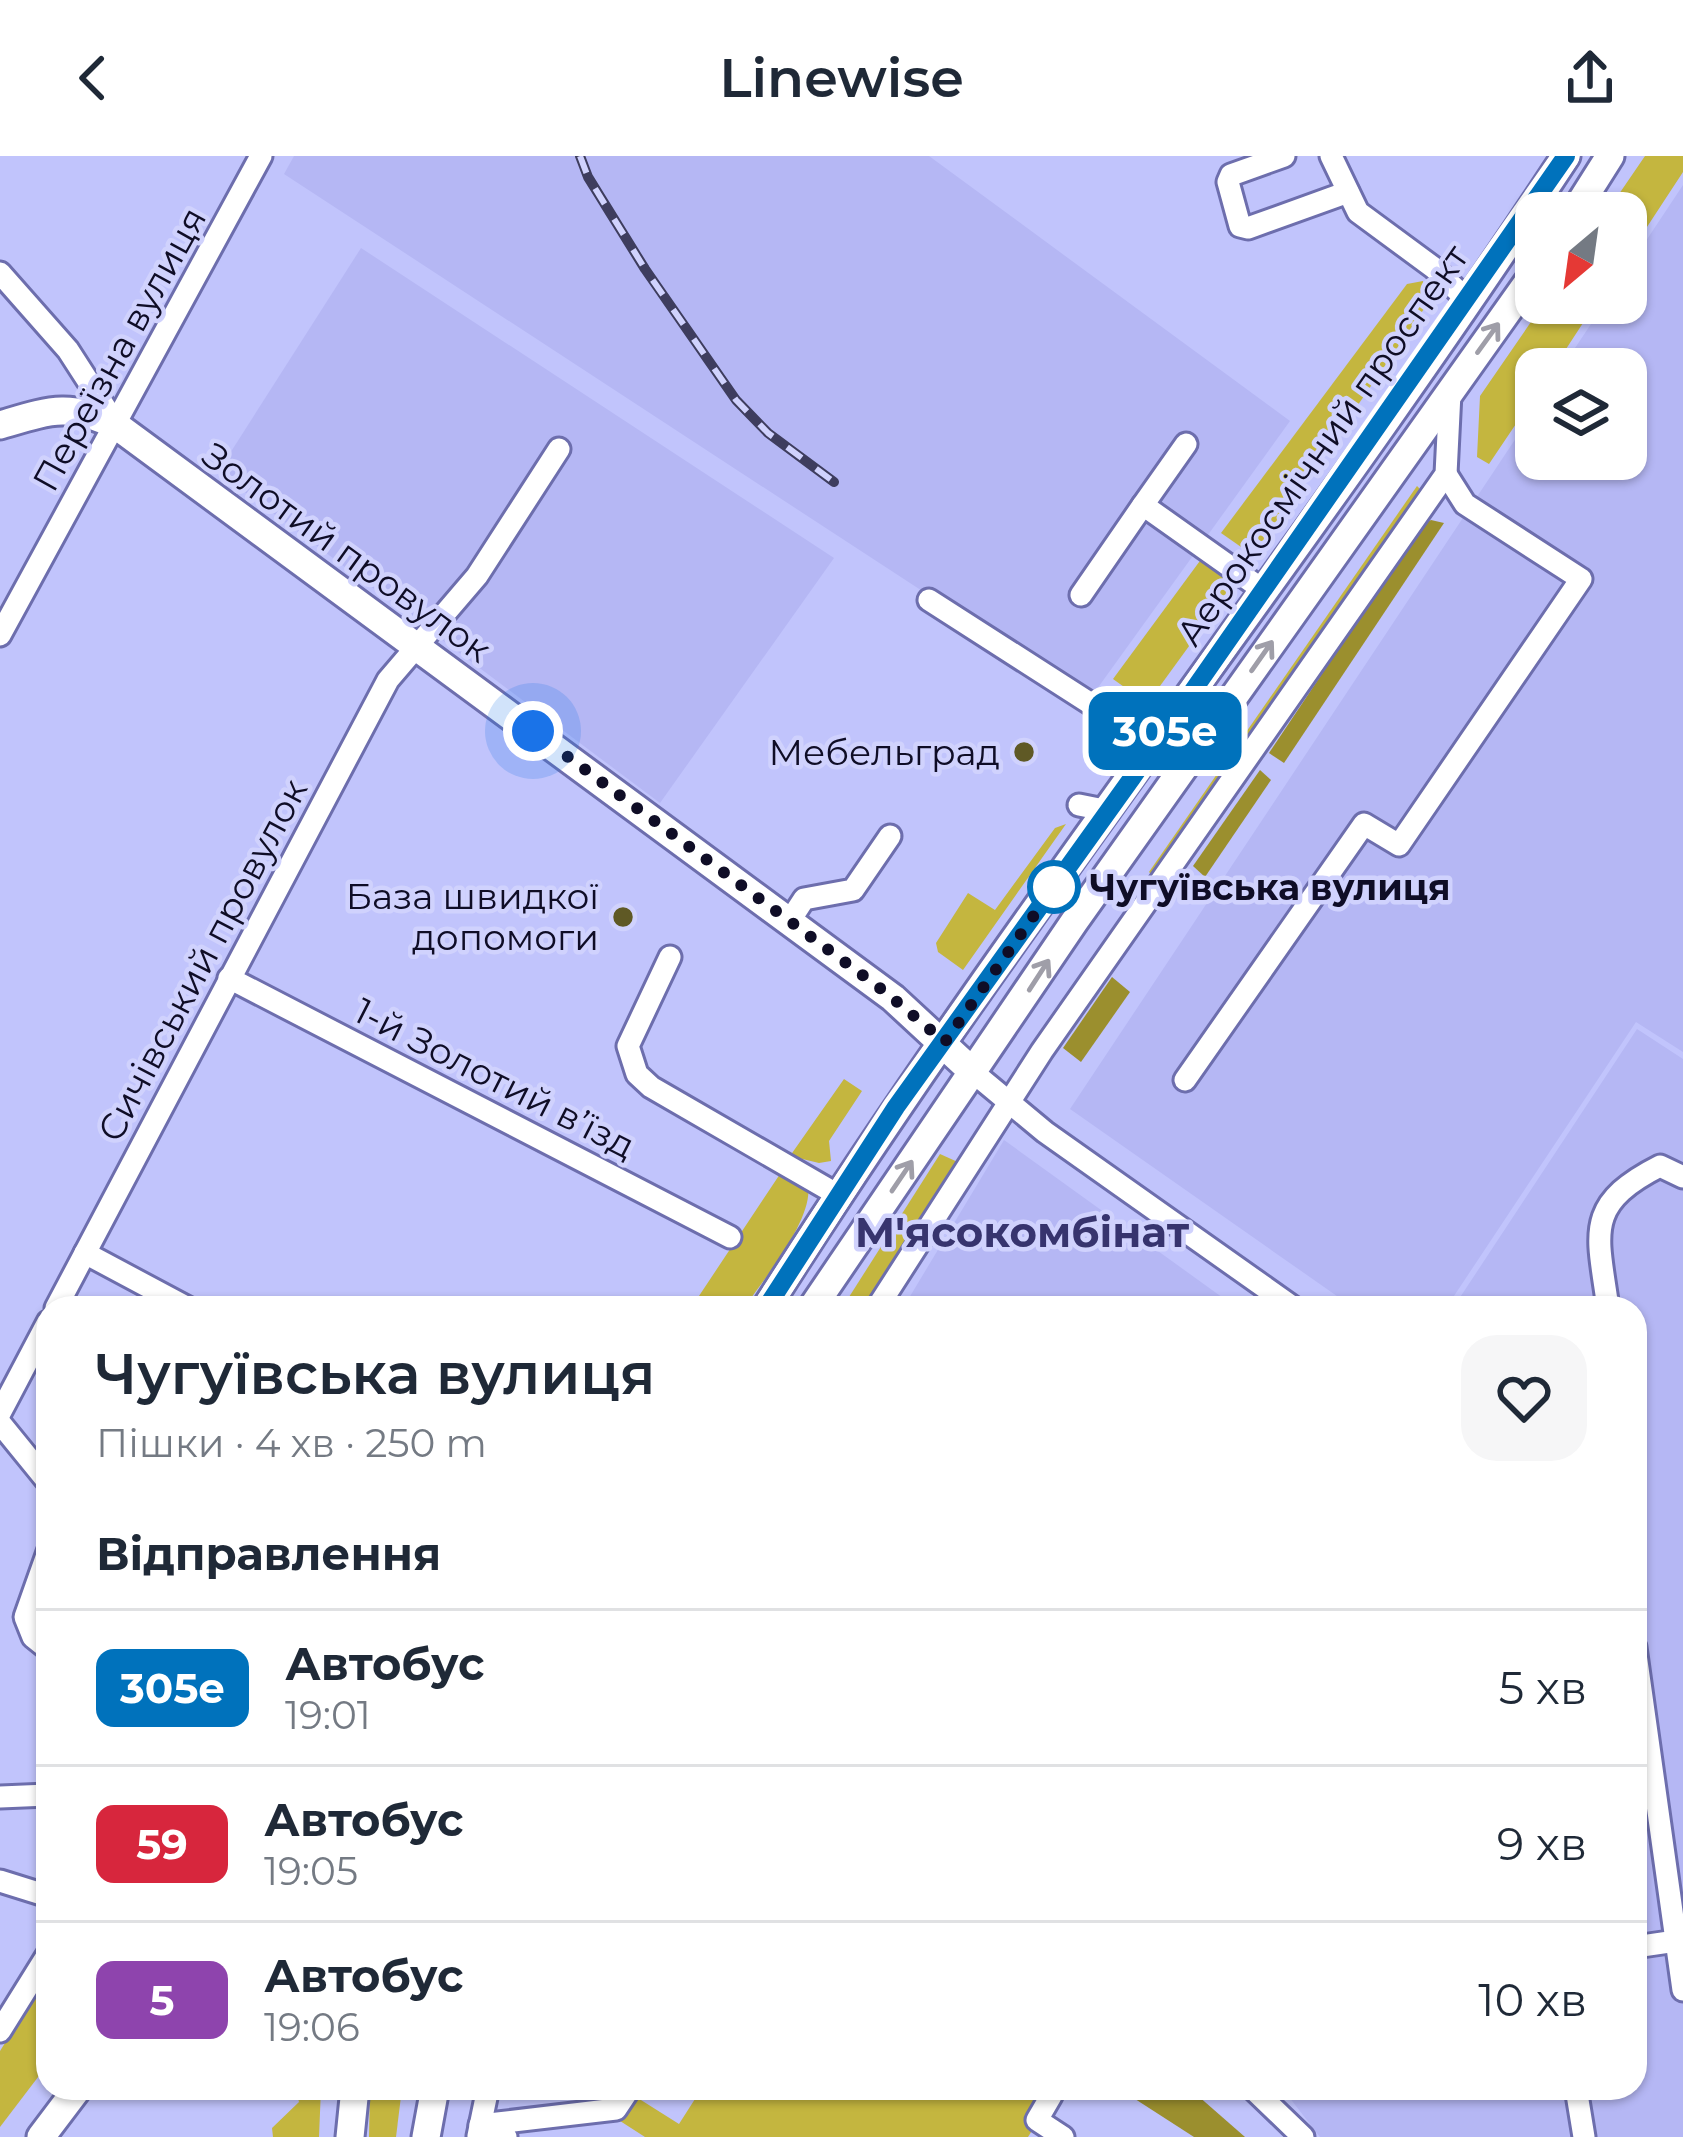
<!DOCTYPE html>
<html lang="uk">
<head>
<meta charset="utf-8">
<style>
  body { margin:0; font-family:Montserrat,sans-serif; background:#f6f6f7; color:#1f2937; height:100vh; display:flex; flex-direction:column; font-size:45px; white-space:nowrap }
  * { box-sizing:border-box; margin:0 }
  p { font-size:39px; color:#747a83 }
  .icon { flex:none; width:66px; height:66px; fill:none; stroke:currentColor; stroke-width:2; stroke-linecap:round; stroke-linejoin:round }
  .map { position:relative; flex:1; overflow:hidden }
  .sheet { position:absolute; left:36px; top:1140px; width:1611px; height:804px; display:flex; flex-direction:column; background:#fff; border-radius:36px; box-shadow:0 3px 9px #0004 }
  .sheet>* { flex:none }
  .badge { padding:0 24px; border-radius:18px; font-size:42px; line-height:78px }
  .needle { width:78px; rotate:209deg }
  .fabs { position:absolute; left:1515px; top:36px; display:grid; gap:24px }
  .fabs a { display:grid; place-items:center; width:132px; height:132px; border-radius:24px; background:#fff; box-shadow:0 3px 9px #0004; font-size:60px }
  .you { position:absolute; width:60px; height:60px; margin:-30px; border:9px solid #fff; border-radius:50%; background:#1a73e8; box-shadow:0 0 0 18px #1a73e833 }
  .map>.badge { position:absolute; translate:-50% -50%; box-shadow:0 0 0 6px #fff }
  h2 { padding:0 60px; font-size:45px; line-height:108px }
  .round { display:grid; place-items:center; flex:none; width:126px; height:126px; border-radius:36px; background:#f6f6f7 }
  .overview { display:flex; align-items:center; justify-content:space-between; height:204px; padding:0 60px }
  h1 { font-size:57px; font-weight:600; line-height:90px }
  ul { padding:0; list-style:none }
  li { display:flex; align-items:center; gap:36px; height:156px; padding:0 60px; border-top:3px solid #e0e1e3 }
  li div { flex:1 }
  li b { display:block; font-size:45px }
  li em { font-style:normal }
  li .badge { min-width:132px; font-weight:700; text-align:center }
  header { display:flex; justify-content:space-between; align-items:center; height:156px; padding:0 60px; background:#fff; font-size:54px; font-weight:600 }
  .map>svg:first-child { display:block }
  .built { fill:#b5b7f4 }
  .green { fill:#c4b63f }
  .forest { fill:#9b8f2e }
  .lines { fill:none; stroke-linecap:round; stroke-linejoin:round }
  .minor-casing { stroke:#6d6ead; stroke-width:27 }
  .major-casing { stroke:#6d6ead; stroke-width:33 }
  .minor { stroke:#fff; stroke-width:21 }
  .major { stroke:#fff; stroke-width:27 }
  .rail-casing { stroke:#3e3d5e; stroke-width:10 }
  .rail { stroke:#d0d2fd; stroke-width:6; stroke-dasharray:18; stroke-linecap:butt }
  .oneway { stroke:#9f9ea8 }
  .line-casing { stroke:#fff; stroke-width:27 }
  .line { stroke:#0072bc; stroke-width:18 }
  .walk { stroke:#0f0d26; stroke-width:12; stroke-dasharray:0 21.6 }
  .poi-dot { fill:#5f5925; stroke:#d0d2fd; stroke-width:4.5 }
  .stop-dot { fill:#fff; stroke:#0072bc; stroke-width:6 }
  .labels { text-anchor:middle; stroke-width:9; stroke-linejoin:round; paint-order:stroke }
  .street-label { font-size:36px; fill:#0f0d26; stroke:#d0d2fd }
  .poi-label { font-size:36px; fill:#0f0d26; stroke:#d0d2fd; text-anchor:end }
  .stop-label { font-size:36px; font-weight:bold; fill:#0f0d26; stroke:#d0d2fd; text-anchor:start }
  .quarter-label { font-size:42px; font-weight:bold; fill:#37346e; stroke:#d0d2fd }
</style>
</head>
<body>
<header><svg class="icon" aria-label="back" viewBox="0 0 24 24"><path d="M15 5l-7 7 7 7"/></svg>Linewise<svg class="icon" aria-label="share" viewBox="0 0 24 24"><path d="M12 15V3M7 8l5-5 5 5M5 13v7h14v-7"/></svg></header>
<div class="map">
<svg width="1683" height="1981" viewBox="0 0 1683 1981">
  <rect width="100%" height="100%" fill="#c1c4fc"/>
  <g class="built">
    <polygon points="294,0 929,0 1290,265 1089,544 284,18"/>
    <polygon points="1683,29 1683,896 1636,866 1446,1152 1354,1152 1070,953 1536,252 1536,303 1626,303 1626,213 1561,213 1605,147 1626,147 1626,115"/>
    <polygon points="361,92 834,402 660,647 218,316"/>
    <polygon points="1637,873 1683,903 1683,1981 1320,1981 1282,1932 1635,1932 1635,1152 1453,1152"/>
    <polygon points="1004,984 1237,1152 903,1152"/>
  </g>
  <g class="green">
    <polygon points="1645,0 1683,0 1683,16 1626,103 1626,57 1606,57"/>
    <polygon points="1423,125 1426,150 1254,400 1221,377 1407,128"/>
    <polygon points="1544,147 1596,147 1553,213 1536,213 1536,238 1489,308 1477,301 1480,240"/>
    <polygon points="1417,330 1423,336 1157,724 1149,716"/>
    <polygon points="1205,398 1234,424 1232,431 1152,541 1141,543 1113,523"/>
    <polygon points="1066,668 963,814 938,796 936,787 968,737 995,754 1055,672"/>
    <polygon points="844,923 862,935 829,985 831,1005 819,1007 790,1000"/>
    <polygon points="940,998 960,1007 865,1152 842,1152"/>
    <path d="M784,1012L807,1025C818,1058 764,1123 744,1152H691Z"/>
    <polygon points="48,1818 48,1908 0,1971 0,1895"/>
    <polygon points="295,1932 321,1932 319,1981 273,1981 272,1972 299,1946"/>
    <polygon points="370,1932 402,1932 396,1981 369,1981"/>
    <polygon points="702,1932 1025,1932 1039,1941 1025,1967 1033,1973 1028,1981 645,1981 617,1963 633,1939 679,1968"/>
  </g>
  <g class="forest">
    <polygon points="1431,364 1444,367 1284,607 1269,597 1421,370"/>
    <polygon points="1260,614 1271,624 1205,721 1193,710"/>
    <polygon points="1112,821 1130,836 1081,906 1063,892"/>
    <polygon points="1118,1932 1189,1932 1245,1981 1194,1981"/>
  </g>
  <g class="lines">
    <g class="minor-casing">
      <g id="minor">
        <polyline points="1284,0 1231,19 1228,26 1240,70 1248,72 1348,36"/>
        <polyline points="1331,0 1358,56 1434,112 1467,144"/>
        <polyline points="0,117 68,194 117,270"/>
        <polyline points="1143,349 1186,288"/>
        <polyline points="1081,439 1143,349 1263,434"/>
        <polyline points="929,444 1155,589"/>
        <polyline points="0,479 261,0"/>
        <polyline points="1079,649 1109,655"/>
        <polyline points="789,766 804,743 853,734 890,680"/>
        <polyline points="670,801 628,890 637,918 651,931 838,1039"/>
        <polyline points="229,822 730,1081"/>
        <polyline points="974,917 1045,976 1294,1152"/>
        <polyline points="1185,924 1364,668 1399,689 1581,423 1465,348 1446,318"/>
        <polyline points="85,1097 188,1152"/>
        <polyline points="56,1152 388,524 477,420 559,293"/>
        <polyline points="877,1152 1042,895 1446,318 1450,237"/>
        <path d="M1608,1152C1598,1078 1583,1049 1660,1010L1683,1021"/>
        <polyline points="0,1257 48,1166"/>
        <polyline points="0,1267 48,1326"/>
        <polyline points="48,1396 25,1461 33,1481 48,1493"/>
        <polyline points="1635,1491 1683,1834"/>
        <polyline points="0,1641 48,1639"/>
        <polyline points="0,1725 48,1740"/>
        <polyline points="1635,1791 1676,1785"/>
        <polyline points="0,1875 48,1798"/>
        <polyline points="1039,1932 1051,1940 1037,1964 1063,1981"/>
        <polyline points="1252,1932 1303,1981"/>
        <polyline points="1576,1932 1584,1981"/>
        <polyline points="478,1980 488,1932"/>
        <polyline points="506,1981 480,1969 616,1953 630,1932"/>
      </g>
    </g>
    <g class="major-casing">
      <g id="major">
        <polyline points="1574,57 1610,0"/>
        <path d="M0,269C48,255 69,246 117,270L893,842L974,917"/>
        <path d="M766,1152C1016,757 1310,391 1566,0"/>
        <polyline points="812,1152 1074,766 1536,115"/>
        <polyline points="41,1981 78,1932"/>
        <polyline points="350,1981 355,1932"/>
        <polyline points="426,1981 435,1932"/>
      </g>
    </g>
    <use href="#minor" class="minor"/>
    <use href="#major" class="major"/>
    <g class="rail-casing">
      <polyline id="rail" points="580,0 588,21 645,113 736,244 768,277 834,326"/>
    </g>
    <use href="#rail" class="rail"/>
  </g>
  <defs><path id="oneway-shaft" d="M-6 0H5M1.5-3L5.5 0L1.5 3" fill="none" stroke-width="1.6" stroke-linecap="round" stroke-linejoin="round" transform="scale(3)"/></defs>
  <g class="oneway">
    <use href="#oneway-shaft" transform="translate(1488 182) rotate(-54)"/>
    <use href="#oneway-shaft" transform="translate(1262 500) rotate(-55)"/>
    <use href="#oneway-shaft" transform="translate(1039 819) rotate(-57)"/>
    <use href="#oneway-shaft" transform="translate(902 1020) rotate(-56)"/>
  </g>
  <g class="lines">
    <g class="line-casing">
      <polyline id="line" points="766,1152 896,951 1132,622 1566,0"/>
    </g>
    <use href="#line" class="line"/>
    <polyline class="walk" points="533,575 884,835 945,886 1054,731"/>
  </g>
  <g class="poi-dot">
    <circle cx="1024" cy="596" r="12"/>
    <circle cx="623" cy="761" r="12"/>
  </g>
  <circle class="stop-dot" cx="1054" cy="731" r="24"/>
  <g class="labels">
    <g class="street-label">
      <text transform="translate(119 193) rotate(-61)" y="13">Переїзна вулиця</text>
      <text transform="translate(1322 289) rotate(-55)" y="13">Аерокосмічний проспект</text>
      <text transform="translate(347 396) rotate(36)" y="13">Золотий провулок</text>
      <text transform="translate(202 804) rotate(-62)" y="13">Сичівський провулок</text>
      <text transform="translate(495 922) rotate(27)" y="13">1-й Золотий в’їзд</text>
    </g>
    <g class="poi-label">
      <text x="1000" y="609">Мебельград</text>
      <text x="599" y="753">База швидкої<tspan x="599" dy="41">допомоги</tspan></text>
    </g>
    <g class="stop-label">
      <text x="1090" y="744">Чугуївська вулиця</text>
    </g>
    <g class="quarter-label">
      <text x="1022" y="1091">М'ясокомбінат</text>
    </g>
  </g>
</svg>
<div class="fabs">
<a><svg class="needle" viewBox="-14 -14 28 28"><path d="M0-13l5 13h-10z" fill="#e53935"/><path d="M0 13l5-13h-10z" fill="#747a83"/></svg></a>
<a><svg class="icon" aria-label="layers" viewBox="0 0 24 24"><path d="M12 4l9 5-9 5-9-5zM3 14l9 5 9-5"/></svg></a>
</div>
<div class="you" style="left:533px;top:575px"></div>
<b class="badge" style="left:1165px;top:575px;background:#0072bc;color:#fff">305e</b>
<section class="sheet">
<div class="overview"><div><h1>Чугуївська вулиця</h1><p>Пішки · 4 хв · 250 m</p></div><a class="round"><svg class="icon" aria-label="heart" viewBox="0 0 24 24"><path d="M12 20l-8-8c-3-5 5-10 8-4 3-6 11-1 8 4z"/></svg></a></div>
<h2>Відправлення</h2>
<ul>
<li><span class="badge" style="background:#0072bc;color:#fff">305e</span><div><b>Автобус</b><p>19:01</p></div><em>5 хв</em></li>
<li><span class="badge" style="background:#d7263d;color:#fff">59</span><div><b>Автобус</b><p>19:05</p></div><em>9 хв</em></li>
<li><span class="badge" style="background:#8e44ad;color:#fff">5</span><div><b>Автобус</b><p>19:06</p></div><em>10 хв</em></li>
</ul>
</section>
</div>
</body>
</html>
